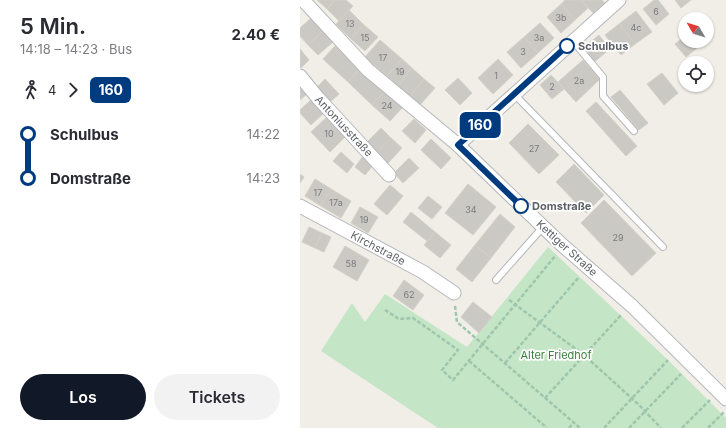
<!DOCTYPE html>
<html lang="de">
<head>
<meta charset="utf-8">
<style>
  body { margin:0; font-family:Inter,sans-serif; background:#f2f2f3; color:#2b2b33; height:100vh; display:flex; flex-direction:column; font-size:15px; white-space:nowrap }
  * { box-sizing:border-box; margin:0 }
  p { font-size:13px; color:#7c7c81 }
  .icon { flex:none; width:22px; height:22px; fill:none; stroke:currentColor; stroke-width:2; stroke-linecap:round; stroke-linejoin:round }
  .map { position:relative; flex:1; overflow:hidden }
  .sheet { display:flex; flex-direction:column; background:#fff; width:300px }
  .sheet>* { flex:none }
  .badge { padding:0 8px; border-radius:6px; font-size:14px; line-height:26px }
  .needle { width:26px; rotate:308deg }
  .buttons { position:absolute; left:378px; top:12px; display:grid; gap:8px }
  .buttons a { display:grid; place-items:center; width:36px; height:36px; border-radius:50%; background:#fff; box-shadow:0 1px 3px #0004; font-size:20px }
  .map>.badge { position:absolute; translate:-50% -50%; box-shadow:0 0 0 2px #fff }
  .legs { display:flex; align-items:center; gap:6px; height:44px; padding:0 20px; font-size:13px }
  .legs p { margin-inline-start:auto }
  .headline { display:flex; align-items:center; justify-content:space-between; height:68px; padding:0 20px }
  h1 { font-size:22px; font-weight:600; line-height:30px }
  .primary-button { display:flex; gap:8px; margin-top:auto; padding:8px 20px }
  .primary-button a { flex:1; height:46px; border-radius:24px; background:#111827; color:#fff; font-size:16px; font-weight:600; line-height:46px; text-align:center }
  .primary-button a+a { background:#f2f2f3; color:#2b2b33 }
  ul { padding:0 20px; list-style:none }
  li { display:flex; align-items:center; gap:14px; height:44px; font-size:15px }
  li i { display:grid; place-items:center; width:6px; height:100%; margin:0 5px; background:currentColor }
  li i::after { content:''; width:10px; height:10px; margin:-5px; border:3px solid; border-radius:50%; background:#fff }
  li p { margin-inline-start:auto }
  li:first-child i { background:linear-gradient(#0000 50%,currentColor 0) }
  li:last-child i { background:linear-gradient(currentColor 50%,#0000 0) }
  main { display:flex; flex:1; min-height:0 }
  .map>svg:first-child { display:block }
  .green { fill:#c5e5c7 }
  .building { fill:#cbc9c4; stroke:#d4d0c6 }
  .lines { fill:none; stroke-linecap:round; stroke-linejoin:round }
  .lane-casing { stroke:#b4b7bb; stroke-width:8 }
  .street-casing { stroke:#b4b7bb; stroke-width:15 }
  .path { stroke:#9ec6ac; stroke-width:2.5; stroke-dasharray:4 2; stroke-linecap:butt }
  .lane { stroke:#fff; stroke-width:6 }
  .street { stroke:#fff; stroke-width:13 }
  .line-1-casing { stroke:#fff; stroke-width:9 }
  .line-1 { stroke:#003b80; stroke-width:6 }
  .stop-1-dot { fill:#fff; stroke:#003b80; stroke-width:2 }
  .labels { text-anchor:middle; stroke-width:3.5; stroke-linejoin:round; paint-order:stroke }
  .number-label { font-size:9px; fill:#797c7e }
  .stop-label { font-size:11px; font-weight:bold; fill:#5e6266; stroke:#fff; text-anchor:start }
  .street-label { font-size:11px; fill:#5e6266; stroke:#fff }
  .park-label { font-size:11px; fill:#3a8140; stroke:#fff }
</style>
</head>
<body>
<main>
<section class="sheet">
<div class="headline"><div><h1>5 Min.</h1><p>14:18 – 14:23 · Bus</p></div><b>2.40 €</b></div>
<div class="legs"><svg class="icon" aria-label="walk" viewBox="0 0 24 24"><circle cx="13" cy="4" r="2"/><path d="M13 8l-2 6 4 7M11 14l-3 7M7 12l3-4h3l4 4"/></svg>4<svg class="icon" aria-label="forward" viewBox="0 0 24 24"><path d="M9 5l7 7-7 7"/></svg><b class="badge" style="background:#003b80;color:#fff">160</b></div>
<ul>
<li><i style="color:#003b80"></i><b>Schulbus</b><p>14:22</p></li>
<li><i style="color:#003b80"></i><b>Domstraße</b><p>14:23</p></li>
</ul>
<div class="primary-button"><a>Los</a><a>Tickets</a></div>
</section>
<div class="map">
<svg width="426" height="428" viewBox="0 0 426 428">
  <rect width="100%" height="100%" fill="#f0eee7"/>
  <polygon class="green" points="248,247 367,359 426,418 426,428 138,428 21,351 52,303 65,322 85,294 167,347"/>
  <g class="building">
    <polygon points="17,0 35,0 27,9"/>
    <polygon points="35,0 46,0 53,6 39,21 27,9"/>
    <polygon points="265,0 281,0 288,8 275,20 261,4"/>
    <polygon points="281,0 302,0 305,3 293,13"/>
    <polygon points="354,0 358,0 369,14 356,25 343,9"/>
    <polygon points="375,0 391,0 381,8"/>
    <polygon points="261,4 275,20 261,33 247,17"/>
    <polygon points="49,10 64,25 51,39 36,24"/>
    <polygon points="336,11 352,32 335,44 319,24"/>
    <polygon points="11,18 23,31 8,45 0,36 0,28"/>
    <polygon points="240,23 254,38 238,53 224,37"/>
    <polygon points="319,24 335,44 321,55 305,35"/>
    <polygon points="64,25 78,37 65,51 51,39"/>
    <polygon points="23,31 33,42 18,55 8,45"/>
    <polygon points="299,35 310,49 294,62 283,48"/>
    <polygon points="385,36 385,41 391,41 397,48 386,57 375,44"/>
    <polygon points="224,37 238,53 221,68 207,52"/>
    <polygon points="80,40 102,59 87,76 65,57"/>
    <polygon points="35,46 60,69 48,82 23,59"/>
    <polygon points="0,49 9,60 1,68 0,67"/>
    <polygon points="102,59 112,68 98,86 87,76"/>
    <polygon points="198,59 213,75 193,94 178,78"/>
    <polygon points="283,60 300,79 276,102 258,82"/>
    <polygon points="112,68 124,79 110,96 98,86"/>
    <polygon points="60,69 85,91 72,105 48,82"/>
    <polygon points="362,73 378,93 364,105 347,84"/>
    <polygon points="251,75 264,89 252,99 240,85"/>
    <polygon points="158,78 172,93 160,105 145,90"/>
    <polygon points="25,79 39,94 29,103 16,88"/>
    <polygon points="124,79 135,88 120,105 110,96"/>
    <polygon points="0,86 7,94 0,100"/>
    <polygon points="320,90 348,123 339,130 311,97"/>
    <polygon points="85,91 103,107 90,121 72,105"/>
    <polygon points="12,99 25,112 11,125 0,113 0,110"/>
    <polygon points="296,102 337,146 326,156 286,111"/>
    <polygon points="28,116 46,136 30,152 11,132"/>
    <polygon points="114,119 126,130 115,143 102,131"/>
    <polygon points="228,124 259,155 239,174 209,143"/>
    <polygon points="81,128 91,138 77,152 66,143"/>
    <polygon points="91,138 102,148 88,163 77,152"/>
    <polygon points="131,139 151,158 141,169 121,150"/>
    <polygon points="41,152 54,164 47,173 33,161"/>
    <polygon points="63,156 74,164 65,175 55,167"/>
    <polygon points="109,158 119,168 103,183 94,173"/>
    <polygon points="274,164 304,195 286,213 256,182"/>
    <polygon points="0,174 4,177 0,183"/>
    <polygon points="15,179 31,189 21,206 5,196"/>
    <polygon points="168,184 196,207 173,235 145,213"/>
    <polygon points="90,185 103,196 87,215 74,204"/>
    <polygon points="31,189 51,201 41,218 21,206"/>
    <polygon points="128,196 142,207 132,219 118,208"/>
    <polygon points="304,200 356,253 332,276 281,223"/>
    <polygon points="60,207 78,217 68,233 51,223"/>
    <polygon points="111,212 135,232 127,241 103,222"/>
    <polygon points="200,214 215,227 191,258 175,245"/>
    <polygon points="9,227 22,233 15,248 2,242"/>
    <polygon points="135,232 151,245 140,258 124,245"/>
    <polygon points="22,233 31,237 24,252 15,248"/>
    <polygon points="175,245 191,258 172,282 156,269"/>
    <polygon points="45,246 69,260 57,281 33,267"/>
    <polygon points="104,280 124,295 113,310 93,296"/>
    <polygon points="173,302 192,317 179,333 161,317"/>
  </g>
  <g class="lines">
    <g class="lane-casing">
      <g id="lane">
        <polyline points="273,41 303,77 303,96 334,131"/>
        <polyline points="214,94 363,247"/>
        <polyline points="196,280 243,227"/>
      </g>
    </g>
    <g class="street-casing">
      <g id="street">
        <polyline points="3,0 68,70 158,145 261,244 332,306 426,399"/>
        <polyline points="0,76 18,98 89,175"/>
        <polyline points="158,145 319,0"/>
        <polyline points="0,206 123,272 154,293"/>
      </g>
    </g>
    <g class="path">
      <polyline points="209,300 284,355 338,404 361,428"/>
      <polyline points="155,306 157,322 280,428"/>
      <polyline points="85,310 99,319 113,318 158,350 142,370 153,380 256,255"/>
      <polyline points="169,361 247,428"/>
      <polyline points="205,363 279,277"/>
      <polyline points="245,398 322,314"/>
      <polyline points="269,428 274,422"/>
      <polyline points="304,428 368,360"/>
      <polyline points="329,428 381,374"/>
      <polyline points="382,428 410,400"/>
      <polyline points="408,428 424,412"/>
    </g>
    <use href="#lane" class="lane"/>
    <use href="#street" class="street"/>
  </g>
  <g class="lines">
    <g class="line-1-casing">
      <polyline id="line-1" points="221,206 158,145 267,46"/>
    </g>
    <use href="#line-1" class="line-1"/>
  </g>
  <g class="stop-1-dot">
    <circle cx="267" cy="46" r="7"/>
    <circle cx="221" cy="206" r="7"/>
  </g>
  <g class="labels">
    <g class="number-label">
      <text x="356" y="15">6</text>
      <text x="261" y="21">3b</text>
      <text x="50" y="27">13</text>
      <text x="336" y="31">4c</text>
      <text x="65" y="41">15</text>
      <text x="239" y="41">3a</text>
      <text x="223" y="55">3</text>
      <text x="83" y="61">17</text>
      <text x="100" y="75">19</text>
      <text x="196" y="79">1</text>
      <text x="279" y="84">2a</text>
      <text x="252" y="90">2</text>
      <text x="87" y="109">24</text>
      <text x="29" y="137">10</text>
      <text x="234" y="152">27</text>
      <text x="18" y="196">17</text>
      <text x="36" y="206">17a</text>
      <text x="171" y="213">34</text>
      <text x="64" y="223">19</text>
      <text x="318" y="241">29</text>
      <text x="51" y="267">58</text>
      <text x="109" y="298">62</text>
    </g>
    <g class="stop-label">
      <text x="278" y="50">Schulbus</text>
      <text x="232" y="210">Domstraße</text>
    </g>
    <g class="street-label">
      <text transform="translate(44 126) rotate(47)" y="4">Antoniusstraße</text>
      <text transform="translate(78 248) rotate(28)" y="4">Kirchstraße</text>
      <text transform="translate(267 248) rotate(42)" y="4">Kettiger Straße</text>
    </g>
    <g class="park-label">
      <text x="256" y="359">Alter Friedhof</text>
    </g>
  </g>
</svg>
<div class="buttons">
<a><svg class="needle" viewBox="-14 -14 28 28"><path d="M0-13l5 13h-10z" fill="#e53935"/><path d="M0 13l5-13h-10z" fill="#7c7c81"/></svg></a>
<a><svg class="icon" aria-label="locate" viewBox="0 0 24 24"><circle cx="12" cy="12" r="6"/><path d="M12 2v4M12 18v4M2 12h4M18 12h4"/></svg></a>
</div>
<b class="badge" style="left:180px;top:125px;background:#003b80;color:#fff">160</b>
</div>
</main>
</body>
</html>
